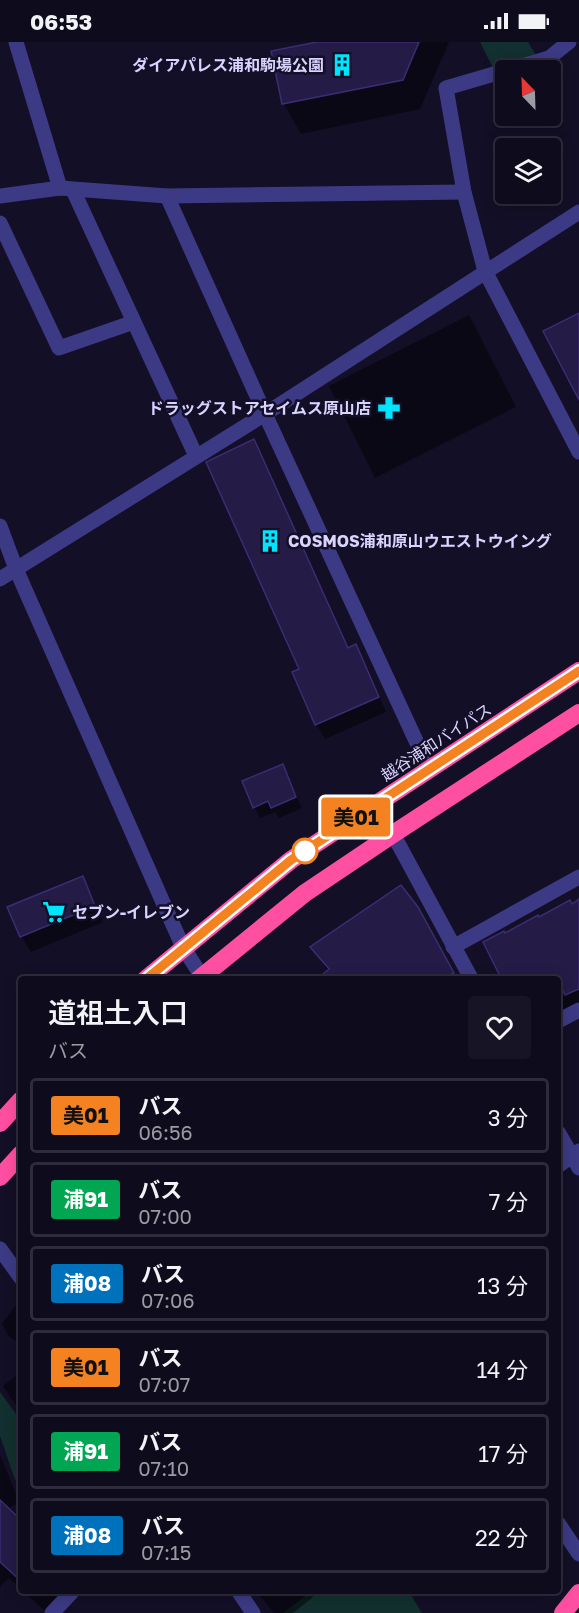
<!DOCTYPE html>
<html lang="ja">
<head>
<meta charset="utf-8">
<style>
  body { margin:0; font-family:"Golos Text","Noto Sans JP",sans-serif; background:#171425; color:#f1f3f6; height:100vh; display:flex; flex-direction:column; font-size:22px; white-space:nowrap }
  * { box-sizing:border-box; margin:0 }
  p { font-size:20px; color:#9b9ba3 }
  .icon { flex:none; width:33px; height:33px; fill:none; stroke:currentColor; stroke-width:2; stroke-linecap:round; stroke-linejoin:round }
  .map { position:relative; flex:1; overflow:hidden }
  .panel { position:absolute; left:18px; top:934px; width:543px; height:618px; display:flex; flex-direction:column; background:#0e0b1c; border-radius:6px; box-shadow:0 3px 15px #0003,0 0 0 2px #2e2b3b }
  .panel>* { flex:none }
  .badge { padding:0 12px; border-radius:4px; font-size:21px; line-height:39px }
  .needle { width:39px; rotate:337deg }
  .tools { position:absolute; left:495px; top:18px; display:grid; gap:12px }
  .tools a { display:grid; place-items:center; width:66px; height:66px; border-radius:6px; background:#0e0b1c; box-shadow:0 3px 15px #0003,0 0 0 2px #2e2b3b; font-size:30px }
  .map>.badge { position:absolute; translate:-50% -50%; box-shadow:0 0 0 3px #fff }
  .round { display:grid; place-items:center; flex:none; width:63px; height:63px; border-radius:6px; background:#171425 }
  .headline { display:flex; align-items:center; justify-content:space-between; height:102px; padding:0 30px }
  h1 { font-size:28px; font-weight:600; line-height:45px }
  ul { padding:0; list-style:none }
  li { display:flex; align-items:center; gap:18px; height:75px; margin:0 12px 9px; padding:0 18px; border:3px solid #2e2b3b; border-radius:6px }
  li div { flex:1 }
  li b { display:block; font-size:22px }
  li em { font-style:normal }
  li .badge { min-width:66px; font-weight:700; text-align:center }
  .status { display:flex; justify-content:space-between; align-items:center; height:42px; padding:0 30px; background:#0e0b1c; direction:ltr }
  .status svg { height:16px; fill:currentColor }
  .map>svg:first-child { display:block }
  .green { fill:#12302f }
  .shadow { fill:#0007 }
  .building { fill:#241b47; stroke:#3b2d73; stroke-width:1.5 }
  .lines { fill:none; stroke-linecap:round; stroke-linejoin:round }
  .minor { stroke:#3d3a85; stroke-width:15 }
  .highway { stroke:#ff4fa3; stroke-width:18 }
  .line-casing { stroke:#fff; stroke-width:14 }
  .line { stroke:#f58220; stroke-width:9 }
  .stop-dot { fill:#fff; stroke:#f58220; stroke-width:3 }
  .labels { text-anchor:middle; stroke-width:5; stroke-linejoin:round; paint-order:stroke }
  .poi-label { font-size:16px; font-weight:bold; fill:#d9d4ff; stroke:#130f26; text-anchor:end }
  .street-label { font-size:16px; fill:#d9d4ff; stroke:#130f26 }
</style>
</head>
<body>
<div class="status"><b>06:53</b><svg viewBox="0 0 49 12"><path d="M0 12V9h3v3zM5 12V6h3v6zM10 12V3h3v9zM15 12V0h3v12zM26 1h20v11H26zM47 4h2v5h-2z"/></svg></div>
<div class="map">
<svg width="579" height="1571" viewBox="0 0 579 1571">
  <rect width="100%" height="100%" fill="#130f26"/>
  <g class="green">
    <polygon points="480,0 528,0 536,13 493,26"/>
    <polygon points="0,1350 21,1379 21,1434 15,1438 0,1394"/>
    <polygon points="310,1550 409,1550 422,1571 283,1571"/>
  </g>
  <g class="shadow">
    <polygon points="324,0 449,0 420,67 301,92 284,62 273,10"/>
    <polygon points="469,273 516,365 375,436 329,344"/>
    <polygon points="254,399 262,414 349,607 356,604 364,619 386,670 325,697 316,682 301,628"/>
    <polygon points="282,724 302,766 279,776 275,770 260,776 254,765"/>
    <polygon points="82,836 103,880 31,910 21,894"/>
    <polygon points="579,859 579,963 558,974 558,938 505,893"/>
    <polygon points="421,873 455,938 318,938 328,930 312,905"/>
    <polygon points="19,1259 21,1261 21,1303 8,1293 2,1282"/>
    <polygon points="21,1330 21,1371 3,1344"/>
    <polygon points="0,1413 20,1461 7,1466 21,1480 21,1547 9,1536 0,1545"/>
    <polygon points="24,1550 63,1550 45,1569"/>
    <polygon points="257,1550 310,1550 313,1555 293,1571 274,1571"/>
  </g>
  <g class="building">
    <polygon points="317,0 419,0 403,38 282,62 271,9"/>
    <polygon points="579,271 579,358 543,289"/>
    <polygon points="254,397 348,606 356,602 379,655 315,683 292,630 299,627 206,420"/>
    <polygon points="283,722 296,755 271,766 268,759 253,766 242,739"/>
    <polygon points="83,834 95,864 20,895 7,865"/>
    <polygon points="401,843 418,865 454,931 441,938 316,938 329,927 310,905"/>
    <polygon points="579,857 579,947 565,953 558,938 502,938 483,900 504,889 505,891 538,873 539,875 570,858 572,862"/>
    <polygon points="0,1458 21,1478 21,1539 0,1520"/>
  </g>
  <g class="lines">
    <g class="minor">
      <polyline points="16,0 60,146"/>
      <polyline points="569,0 549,16 446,46 464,150 485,229 579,410"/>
      <polyline points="73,148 196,414"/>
      <polyline points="0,154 60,146 167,154 464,150"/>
      <polyline points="167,154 265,372 429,727"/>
      <polyline points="0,181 59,306 134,280"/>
      <polyline points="0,484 16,527 169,874 183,905 204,938"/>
      <polyline points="0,537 265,372 579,170"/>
      <polyline points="393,792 472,938"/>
      <polyline points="453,905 579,835"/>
      <polyline points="558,979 579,968"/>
      <polyline points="558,1090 579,1126"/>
      <polyline points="558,1124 579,1109"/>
      <polyline points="0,1207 21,1236"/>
      <polyline points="558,1481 579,1512"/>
      <polyline points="239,1550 253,1571"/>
      <polyline points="52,1571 72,1550"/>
    </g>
    <g class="highway">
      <polyline points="145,938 291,818 579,629"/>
      <polyline points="198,938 305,851 393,792 579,671"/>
      <polyline points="0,1081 21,1058"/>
      <polyline points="0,1135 21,1112"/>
      <polyline points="563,1571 579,1551"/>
    </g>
  </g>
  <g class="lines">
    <g class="line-casing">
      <polyline id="line" points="145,938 291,818 579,629"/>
    </g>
    <use href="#line" class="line"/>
  </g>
  <defs>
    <g id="building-bare" transform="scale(1.8)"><path d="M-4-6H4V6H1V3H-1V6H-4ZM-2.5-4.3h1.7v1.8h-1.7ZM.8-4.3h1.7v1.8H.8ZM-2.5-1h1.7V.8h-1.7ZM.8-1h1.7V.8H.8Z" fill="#00e5ff" stroke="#130f26" stroke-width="2.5" paint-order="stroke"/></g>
    <g id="pharmacy-bare" transform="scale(1.8)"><path d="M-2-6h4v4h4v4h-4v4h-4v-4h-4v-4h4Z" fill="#00e5ff" stroke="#130f26" stroke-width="2.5" paint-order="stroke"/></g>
    <g id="supermarket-bare" transform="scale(1.8)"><path d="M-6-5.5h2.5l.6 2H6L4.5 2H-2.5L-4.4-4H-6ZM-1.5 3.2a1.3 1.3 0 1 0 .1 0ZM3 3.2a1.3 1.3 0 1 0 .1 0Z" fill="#00e5ff" stroke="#130f26" stroke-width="2.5" paint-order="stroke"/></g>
  </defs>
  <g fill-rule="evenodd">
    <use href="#building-bare" x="342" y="23"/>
    <use href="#pharmacy-bare" x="389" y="366"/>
    <use href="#building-bare" x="270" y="499"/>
    <use href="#supermarket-bare" x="54" y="870"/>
  </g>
  <circle class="stop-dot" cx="305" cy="809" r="12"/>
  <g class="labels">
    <g class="poi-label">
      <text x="324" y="29">ダイアパレス浦和駒場公園</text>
      <text x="371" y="372">ドラッグストアセイムス原山店</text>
      <text x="288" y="505" text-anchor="start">COSMOS浦和原山ウエストウイング</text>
      <text x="72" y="876" text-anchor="start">セブン-イレブン</text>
    </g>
    <g class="street-label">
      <text transform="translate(436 700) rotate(-33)" y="6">越谷浦和バイパス</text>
    </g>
  </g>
</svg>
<div class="tools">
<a><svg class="needle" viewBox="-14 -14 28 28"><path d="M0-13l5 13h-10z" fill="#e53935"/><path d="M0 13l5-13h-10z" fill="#9b9ba3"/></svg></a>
<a><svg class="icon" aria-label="layers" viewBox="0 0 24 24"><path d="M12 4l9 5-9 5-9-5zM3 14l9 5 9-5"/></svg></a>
</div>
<b class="badge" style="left:356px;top:775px;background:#f58220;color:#111">美01</b>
<section class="panel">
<div class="headline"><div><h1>道祖土入口</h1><p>バス</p></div><a class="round"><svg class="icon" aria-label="heart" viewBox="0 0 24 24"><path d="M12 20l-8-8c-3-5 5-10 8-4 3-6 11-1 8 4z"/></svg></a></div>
<ul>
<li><span class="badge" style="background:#f58220;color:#111">美01</span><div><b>バス</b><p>06:56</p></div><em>3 分</em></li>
<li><span class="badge" style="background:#00a651;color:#fff">浦91</span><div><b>バス</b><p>07:00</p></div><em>7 分</em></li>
<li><span class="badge" style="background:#0072bc;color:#fff">浦08</span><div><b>バス</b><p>07:06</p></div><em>13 分</em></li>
<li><span class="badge" style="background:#f58220;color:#111">美01</span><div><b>バス</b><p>07:07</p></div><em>14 分</em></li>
<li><span class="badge" style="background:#00a651;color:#fff">浦91</span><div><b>バス</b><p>07:10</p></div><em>17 分</em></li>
<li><span class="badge" style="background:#0072bc;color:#fff">浦08</span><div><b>バス</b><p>07:15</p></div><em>22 分</em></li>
</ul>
</section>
</div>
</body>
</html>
